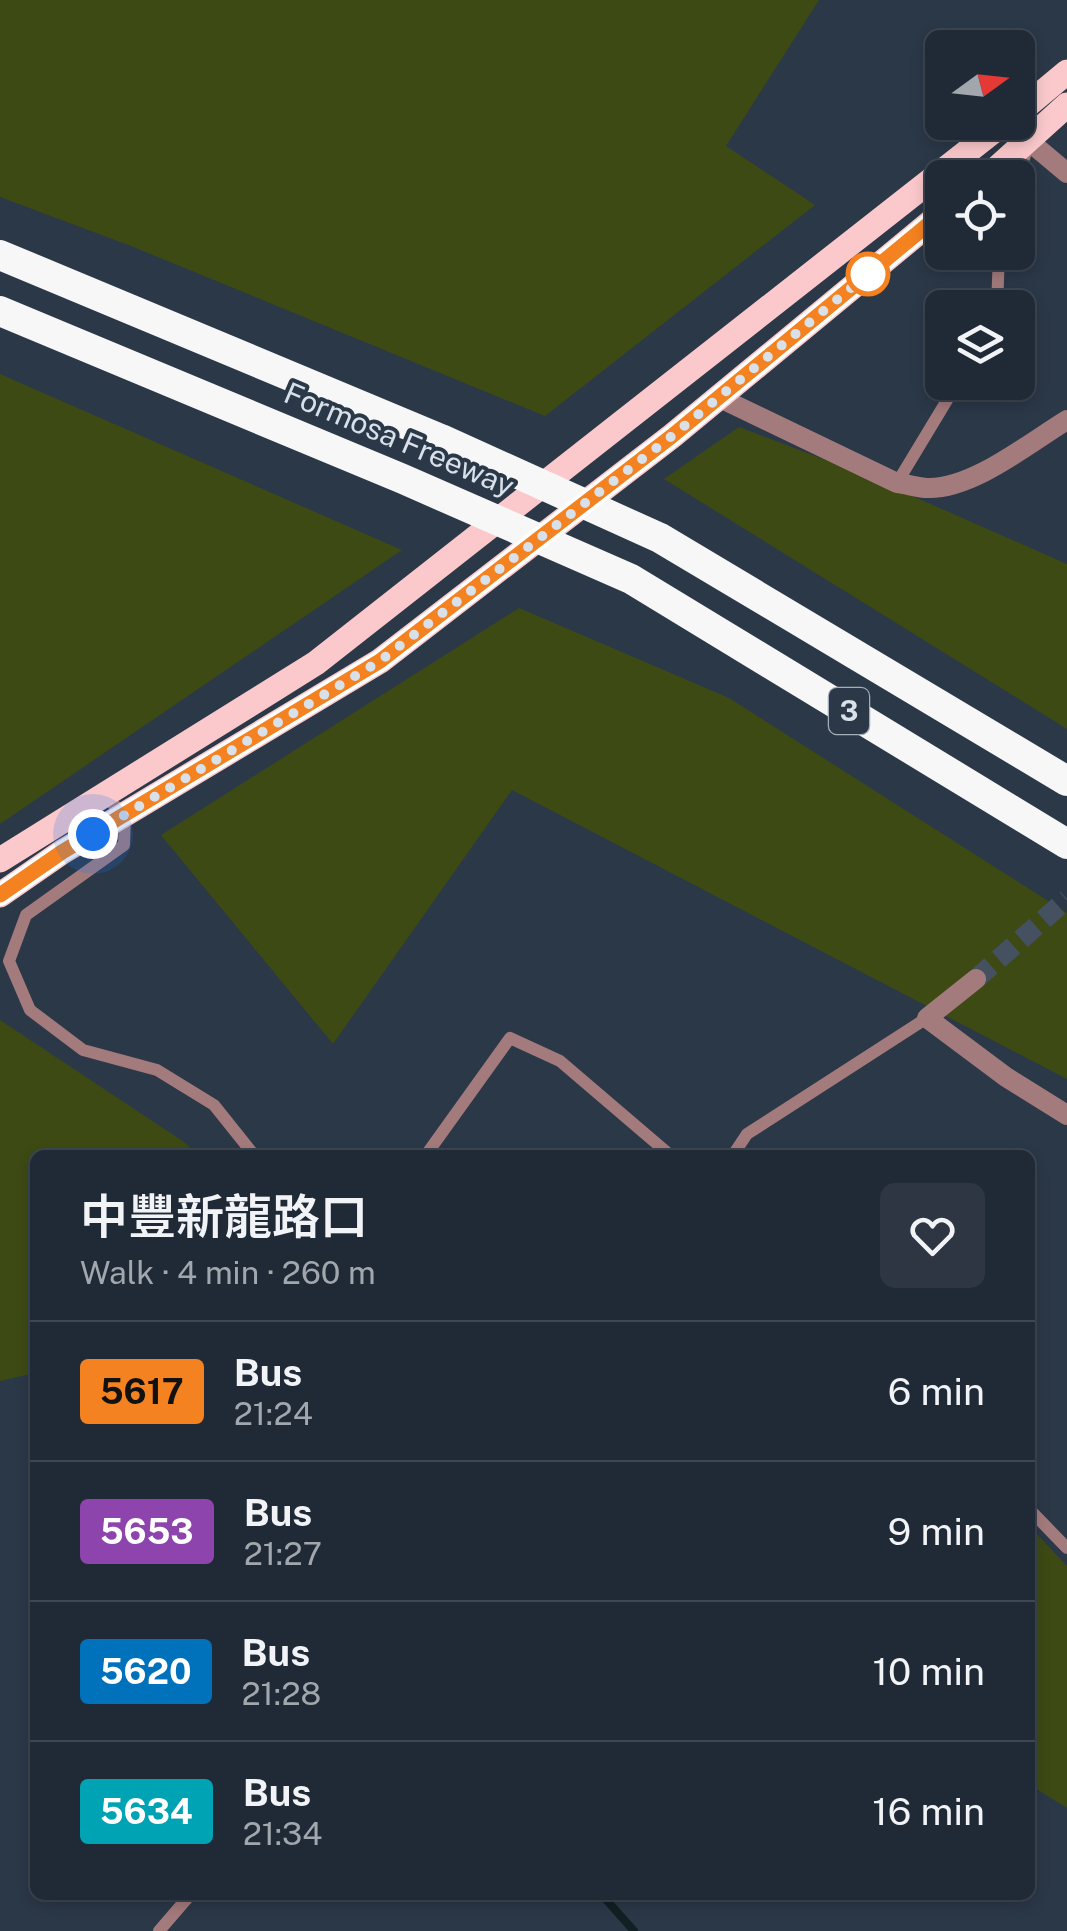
<!DOCTYPE html>
<html lang="en">
<head>
<meta charset="utf-8">
<style>
  body { margin:0; font-family:"Public Sans","Noto Sans TC",sans-serif; background:#2d3642; color:#f1f3f6; height:100vh; display:flex; flex-direction:column; font-size:38px; white-space:nowrap }
  * { box-sizing:border-box; margin:0 }
  p { font-size:32px; color:#a2a7ad }
  .icon { flex:none; width:55px; height:55px; fill:none; stroke:currentColor; stroke-width:2; stroke-linecap:round; stroke-linejoin:round }
  .map { position:relative; flex:1; overflow:hidden }
  .drawer { position:absolute; left:30px; top:1150px; width:1005px; height:750px; display:flex; flex-direction:column; background:#202a36; border-radius:15px; box-shadow:0 5px 15px #0003,0 0 0 2px #3d4651 }
  .drawer>* { flex:none }
  .badge { padding:0 20px; border-radius:8px; font-size:35px; line-height:65px }
  .needle { width:65px; rotate:75deg }
  .fabs { position:absolute; left:925px; top:30px; display:grid; gap:20px }
  .fabs a { display:grid; place-items:center; width:110px; height:110px; border-radius:15px; background:#202a36; box-shadow:0 5px 15px #0003,0 0 0 2px #3d4651; font-size:50px }
  .you { position:absolute; width:50px; height:50px; margin:-25px; border:8px solid #fff; border-radius:50%; background:#1a73e8; box-shadow:0 0 0 15px #1a73e833 }
  .map>.badge { position:absolute; translate:-50% -50%; box-shadow:0 0 0 5px #fff }
  .round { display:grid; place-items:center; flex:none; width:105px; height:105px; border-radius:15px; background:#2d3642 }
  .overview { display:flex; align-items:center; justify-content:space-between; height:170px; padding:0 50px }
  h1 { font-size:48px; font-weight:600; line-height:75px }
  ul { padding:0; list-style:none }
  li { display:flex; align-items:center; gap:30px; height:140px; padding:0 50px; border-top:2px solid #3d4651 }
  li div { flex:1 }
  li b { display:block; font-size:38px }
  li em { font-style:normal }
  li .badge { min-width:110px; font-weight:700; text-align:center }
  .map>svg:first-child { display:block }
  .green { fill:#3d4a14 }
  .lines { fill:none; stroke-linecap:round; stroke-linejoin:round }
  .stream { stroke:#102023; stroke-width:8 }
  .minor-tunnel { stroke:#455160; stroke-width:20; stroke-dasharray:20 10; stroke-linecap:butt }
  .service { stroke:#a47b7d; stroke-width:12 }
  .minor { stroke:#a47b7d; stroke-width:20 }
  .tertiary { stroke:#a47b7d; stroke-width:20 }
  .primary { stroke:#fbc9cb; stroke-width:25 }
  .motorway { stroke:#f7f7f7; stroke-width:30 }
  .line-casing { stroke:#fff; stroke-width:22 }
  .line { stroke:#f58220; stroke-width:15 }
  .walk { stroke:#d8e0ea; stroke-width:10; stroke-dasharray:0 18 }
  .stop-dot { fill:#fff; stroke:#f58220; stroke-width:5 }
  .labels { text-anchor:middle; stroke-width:8; stroke-linejoin:round; paint-order:stroke }
  .shield { fill:#2b3848; stroke:#a4aeb9; stroke-width:2.5 }
  .shield-label { font-size:28px; font-weight:bold; fill:#d8e0ea }
  .street-label { font-size:30px; fill:#d8e0ea; stroke:#2b3848 }
</style>
</head>
<body>
<div class="map">
<svg width="1067" height="1931" viewBox="0 0 1067 1931">
  <rect width="100%" height="100%" fill="#2b3848"/>
  <g class="green">
    <polygon points="0,0 819,0 726,146 815,205 545,416 131,246 0,197"/>
    <polygon points="0,374 402,550 0,824"/>
    <polygon points="739,427 860,473 1067,564 1067,729 664,479"/>
    <polygon points="519,608 729,698 1067,913 1067,1079 512,790 333,1044 161,835"/>
    <polygon points="0,1020 184,1142 198,1155 35,1155 35,1373 0,1381"/>
    <polygon points="1030,1527 1067,1566 1067,1808 1030,1785"/>
  </g>
  <g class="lines">
    <polyline class="stream" points="602,1895 634,1931"/>
    <polyline class="minor-tunnel" points="976,979 1067,899"/>
    <g class="service">
      <polyline points="1017,178 1028,147"/>
      <polyline points="997,308 999,252"/>
      <polyline points="897,483 958,382"/>
      <polyline points="103,795 125,815 124,845 26,915 9,961 30,1010 83,1050 157,1070 214,1105 254,1155"/>
      <polyline points="426,1155 510,1038 560,1061 670,1155"/>
      <polyline points="733,1155 747,1134 927,1018"/>
      <polyline points="1030,1510 1067,1548"/>
      <polyline points="159,1931 190,1895"/>
    </g>
    <g class="minor">
      <path d="M718,397L897,483C907,484 918,488 928,488C973,489 1029,443 1067,420"/>
      <polyline points="976,979 927,1018 1006,1077 1067,1115"/>
    </g>
    <polyline class="tertiary" points="1018,118 1030,142 1067,173"/>
    <g class="primary">
      <polyline points="1018,113 1067,72"/>
      <polyline points="986,178 1067,105"/>
      <polyline points="0,860 316,663 1005,122"/>
      <polyline points="0,895 62,852 380,661 672,436 942,213"/>
    </g>
    <g class="motorway">
      <polyline points="0,255 441,439 660,538 1067,781"/>
      <polyline points="0,311 403,479 631,579 1067,844"/>
    </g>
  </g>
  <g class="lines">
    <g class="line-casing">
      <polyline id="line" points="0,895 62,852 380,661 672,436 942,213"/>
    </g>
    <use href="#line" class="line"/>
    <polyline class="walk" points="93,834 380,661 672,436 868,274"/>
  </g>
  <circle class="stop-dot" cx="868" cy="274" r="20"/>
  <g class="labels">
    <rect class="shield" x="829" y="688" width="40" height="46" rx="8"/>
    <g class="shield-label">
      <text x="849" y="721">3</text>
    </g>
    <g class="street-label">
      <text transform="translate(399 440) rotate(23)" y="10">Formosa Freeway</text>
    </g>
  </g>
</svg>
<div class="fabs">
<a><svg class="needle" viewBox="-14 -14 28 28"><path d="M0-13l5 13h-10z" fill="#e53935"/><path d="M0 13l5-13h-10z" fill="#a2a7ad"/></svg></a>
<a><svg class="icon" aria-label="locate" viewBox="0 0 24 24"><circle cx="12" cy="12" r="6"/><path d="M12 2v4M12 18v4M2 12h4M18 12h4"/></svg></a>
<a><svg class="icon" aria-label="layers" viewBox="0 0 24 24"><path d="M12 4l9 5-9 5-9-5zM3 14l9 5 9-5"/></svg></a>
</div>
<div class="you" style="left:93px;top:834px"></div>
<section class="drawer">
<div class="overview"><div><h1>中豐新龍路口</h1><p>Walk · 4 min · 260 m</p></div><a class="round"><svg class="icon" aria-label="heart" viewBox="0 0 24 24"><path d="M12 20l-8-8c-3-5 5-10 8-4 3-6 11-1 8 4z"/></svg></a></div>
<ul>
<li><span class="badge" style="background:#f58220;color:#111">5617</span><div><b>Bus</b><p>21:24</p></div><em>6 min</em></li>
<li><span class="badge" style="background:#8e44ad;color:#fff">5653</span><div><b>Bus</b><p>21:27</p></div><em>9 min</em></li>
<li><span class="badge" style="background:#0072bc;color:#fff">5620</span><div><b>Bus</b><p>21:28</p></div><em>10 min</em></li>
<li><span class="badge" style="background:#00a3b4;color:#fff">5634</span><div><b>Bus</b><p>21:34</p></div><em>16 min</em></li>
</ul>
</section>
</div>
</body>
</html>
